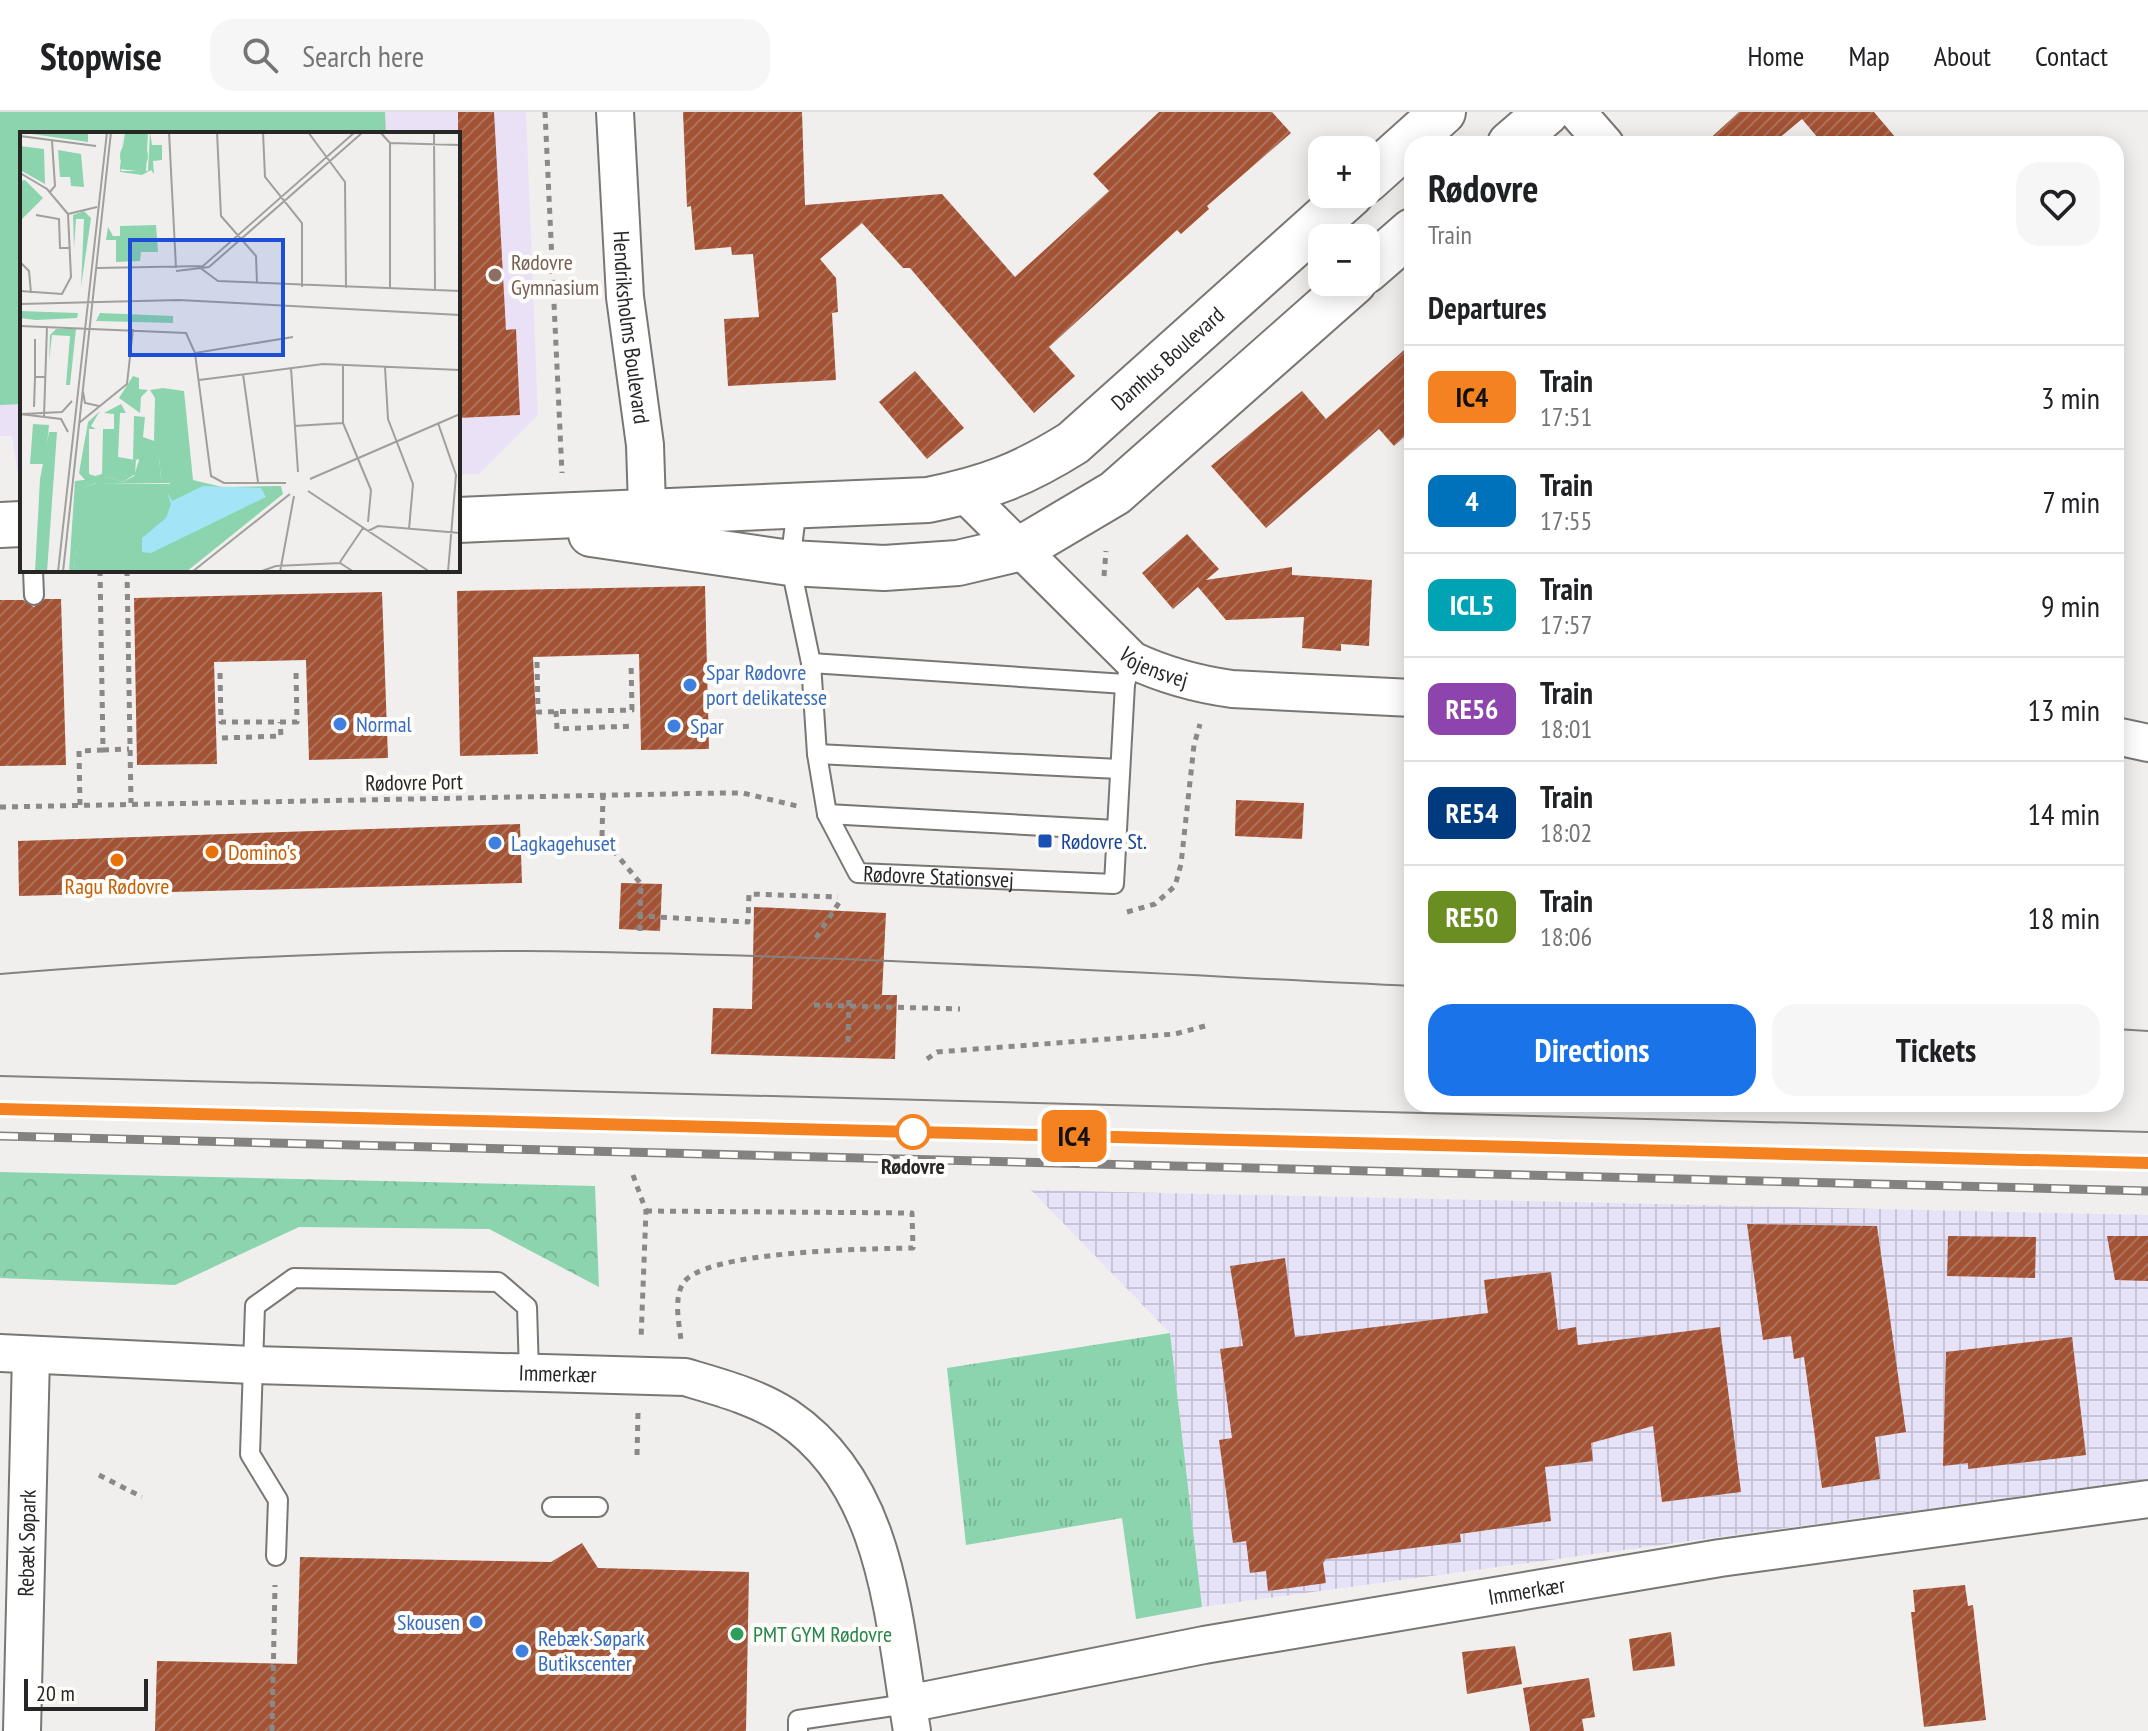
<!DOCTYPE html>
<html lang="en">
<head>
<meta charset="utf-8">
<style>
  body { margin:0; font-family:"PT Sans Narrow",sans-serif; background:#f6f6f6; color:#202124; height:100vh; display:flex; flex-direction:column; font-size:30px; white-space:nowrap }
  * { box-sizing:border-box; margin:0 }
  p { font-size:26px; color:#757577 }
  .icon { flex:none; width:44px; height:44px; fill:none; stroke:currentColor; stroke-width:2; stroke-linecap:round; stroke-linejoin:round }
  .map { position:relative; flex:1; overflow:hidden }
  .drawer { position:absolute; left:1404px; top:24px; width:720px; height:976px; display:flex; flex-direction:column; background:#fff; border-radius:24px; box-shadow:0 4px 20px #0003 }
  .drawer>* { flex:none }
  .badge { padding:0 16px; border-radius:12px; font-size:28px; line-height:52px }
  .fabs { position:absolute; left:1308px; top:24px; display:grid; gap:16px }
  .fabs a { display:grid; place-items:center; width:72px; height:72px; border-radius:16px; background:#fff; box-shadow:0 4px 20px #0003; font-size:40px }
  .scale { position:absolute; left:24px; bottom:20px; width:124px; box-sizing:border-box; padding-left:8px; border:4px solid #272726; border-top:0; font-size:22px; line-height:28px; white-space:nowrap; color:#272726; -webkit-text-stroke:6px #fefdfa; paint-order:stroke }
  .map>.badge { position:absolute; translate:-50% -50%; box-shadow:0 0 0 4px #fff }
  h2 { padding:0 24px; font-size:30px; line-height:72px }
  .round { display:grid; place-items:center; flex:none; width:84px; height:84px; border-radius:24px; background:#f6f6f6 }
  .headline { display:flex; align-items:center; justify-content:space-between; height:136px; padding:0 24px }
  h1 { font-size:38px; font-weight:700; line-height:60px }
  .button { display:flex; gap:16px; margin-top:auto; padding:16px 24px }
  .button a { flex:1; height:92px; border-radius:24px; background:#1a73e8; color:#fff; font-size:32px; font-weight:700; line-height:92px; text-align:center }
  .button a+a { background:#f6f6f6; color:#202124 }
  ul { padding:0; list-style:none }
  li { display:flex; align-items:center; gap:24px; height:104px; padding:0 24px; border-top:2px solid #e0e0e0 }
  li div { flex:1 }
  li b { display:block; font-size:30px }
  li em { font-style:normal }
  li .badge { min-width:88px; font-weight:700; text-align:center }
  header { display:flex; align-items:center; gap:48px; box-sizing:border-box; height:112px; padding:0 40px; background:#fff; border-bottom:2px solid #e0e0e0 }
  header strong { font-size:38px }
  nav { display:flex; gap:44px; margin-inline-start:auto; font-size:28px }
  .search { width:560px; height:72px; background:#f6f6f6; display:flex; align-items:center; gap:20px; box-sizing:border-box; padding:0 28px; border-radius:24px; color:#757577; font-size:30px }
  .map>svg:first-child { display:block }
  .industrial { fill:url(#industrial-grid) }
  .education { fill:#ebe1f6 }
  .forest { fill:url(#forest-crowns) }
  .park { fill:url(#park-tufts) }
  .pitch { fill:#8bd4ad }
  .building { fill:url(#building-hatch) }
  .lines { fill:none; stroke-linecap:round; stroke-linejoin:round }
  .lane-casing { stroke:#787774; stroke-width:22 }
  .street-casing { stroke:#787774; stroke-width:40 }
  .secondary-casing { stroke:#787774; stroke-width:48 }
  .path { stroke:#8a8988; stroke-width:5; stroke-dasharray:6 6; stroke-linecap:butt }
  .lane { stroke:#fff; stroke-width:18 }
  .street { stroke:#fff; stroke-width:36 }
  .secondary { stroke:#fff; stroke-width:44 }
  .tram { stroke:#838281; stroke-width:2 }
  .rail-casing { stroke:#838281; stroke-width:9 }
  .rail { stroke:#fefdfa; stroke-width:6; stroke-dasharray:18; stroke-linecap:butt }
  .line-casing { stroke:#fff; stroke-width:18 }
  .line { stroke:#f58220; stroke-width:12 }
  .education-dot { fill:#8d6e63; stroke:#fefdfa; stroke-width:3 }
  .shop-dot { fill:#3f7fe0; stroke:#fefdfa; stroke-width:3 }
  .transit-dot { fill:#1a4fb4; stroke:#fefdfa; stroke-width:3 }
  .food-dot { fill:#e8710a; stroke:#fefdfa; stroke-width:3 }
  .stop-dot { fill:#fff; stroke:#f58220; stroke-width:4 }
  .leisure-dot { fill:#2e9e5b; stroke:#fefdfa; stroke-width:3 }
  .labels { text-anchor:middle; stroke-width:8; stroke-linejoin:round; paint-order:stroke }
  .education-label { font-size:22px; fill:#785e54; stroke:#fefdfa; text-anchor:start }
  .street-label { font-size:22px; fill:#272726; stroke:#fefdfa }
  .shop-label { font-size:22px; fill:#366cbe; stroke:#fefdfa; text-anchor:start }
  .transit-label { font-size:22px; fill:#164399; stroke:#fefdfa; text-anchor:start }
  .food-label { font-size:22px; fill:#c56008; stroke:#fefdfa; text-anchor:start }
  .stop-label { font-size:22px; font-weight:bold; fill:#272726; stroke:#fefdfa }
  .leisure-label { font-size:22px; fill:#27864d; stroke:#fefdfa; text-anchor:start }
  .inset-road { fill:none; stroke:#a09f9d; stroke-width:2 }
  .view { fill:#1d4ed8; fill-opacity:0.15; stroke:#1d4ed8; stroke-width:4 }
  .inset-edge { fill:none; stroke:#272726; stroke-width:4 }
</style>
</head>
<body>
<header>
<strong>Stopwise</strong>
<div class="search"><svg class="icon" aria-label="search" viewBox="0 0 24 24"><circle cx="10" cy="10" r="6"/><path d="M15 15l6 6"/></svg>Search here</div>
<nav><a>Home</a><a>Map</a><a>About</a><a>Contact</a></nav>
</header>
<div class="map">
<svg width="2148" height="1619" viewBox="0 0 2148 1619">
  <defs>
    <pattern id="industrial-grid" width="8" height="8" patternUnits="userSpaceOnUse" patternTransform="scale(2)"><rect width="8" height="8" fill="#e6e3f9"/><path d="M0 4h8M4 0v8" fill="none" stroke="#c5c3d5"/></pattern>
    <pattern id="forest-crowns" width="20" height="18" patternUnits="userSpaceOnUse" patternTransform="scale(2)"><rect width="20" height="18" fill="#8bd4ad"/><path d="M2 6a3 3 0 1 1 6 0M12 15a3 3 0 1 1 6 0" fill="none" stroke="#78b695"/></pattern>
    <pattern id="park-tufts" width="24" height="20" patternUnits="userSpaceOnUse" patternTransform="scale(2)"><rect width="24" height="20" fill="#8bd4ad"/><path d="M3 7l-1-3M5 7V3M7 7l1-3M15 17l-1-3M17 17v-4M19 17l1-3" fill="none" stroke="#78b695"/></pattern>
    <pattern id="building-hatch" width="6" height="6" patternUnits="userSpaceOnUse" patternTransform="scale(2)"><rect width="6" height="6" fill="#a35233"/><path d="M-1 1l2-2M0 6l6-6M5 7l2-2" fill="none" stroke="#ab725d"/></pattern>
  </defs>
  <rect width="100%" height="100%" fill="#f1efed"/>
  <polygon class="industrial" points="1031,1078 2148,1103 2148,1367 1202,1495 1170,1221"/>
  <polygon class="education" points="0,0 526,0 538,303 479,362 458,362 458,22 22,22 22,370 19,370 12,324 0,324"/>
  <polygon class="forest" points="0,1060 595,1074 599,1175 489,1117 299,1115 175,1173 0,1166"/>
  <polygon class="park" points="1170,1221 1202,1495 1136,1507 1122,1406 966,1433 947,1256"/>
  <polygon class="pitch" points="0,0 385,0 386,22 22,22 22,292 0,293"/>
  <g class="building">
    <polygon points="458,0 494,0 506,218 516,217 520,303 458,306"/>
    <polygon points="683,0 802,0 805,93 942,82 1015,165 1109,79 1093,62 1159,0 1272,0 1291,21 1207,94 1209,97 1181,122 1177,118 1049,235 1075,264 1034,301 910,156 903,156 862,111 820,147 836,166 838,200 832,201 836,268 728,274 724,207 759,205 753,142 732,143 731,135 695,138 691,94 687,95"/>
    <polygon points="1739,0 1874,0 1901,32 1823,32 1802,7 1772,32 1704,32"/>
    <polygon points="1412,231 1412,318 1394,334 1379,317 1266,416 1211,354 1302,279 1326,307"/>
    <polygon points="915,259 964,316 927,347 879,290"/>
    <polygon points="1187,422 1219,457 1206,468 1292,455 1292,463 1372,468 1369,534 1341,532 1341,539 1302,536 1304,505 1226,508 1198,475 1173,497 1142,461"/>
    <polygon points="705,474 709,637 641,638 639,542 533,545 538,642 460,644 457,479"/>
    <polygon points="382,480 388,646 309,648 306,548 214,550 217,652 137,653 134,486"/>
    <polygon points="45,487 61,487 66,653 0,654 0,488 23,488 34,495"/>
    <polygon points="1236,688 1304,691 1302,727 1235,724"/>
    <polygon points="520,712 522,771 19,784 18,729"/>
    <polygon points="621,771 662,772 660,819 619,817"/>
    <polygon points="754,795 886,801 882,883 897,883 895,947 711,942 713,896 752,897"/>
    <polygon points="1747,1112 1877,1114 1906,1320 1875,1325 1880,1367 1822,1376 1804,1245 1794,1247 1791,1224 1763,1228"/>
    <polygon points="1948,1124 2036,1125 2035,1166 1947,1164"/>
    <polygon points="2107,1124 2148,1124 2148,1169 2115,1168"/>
    <polygon points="1285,1146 1295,1225 1488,1201 1484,1168 1551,1160 1558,1218 1576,1215 1578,1233 1720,1215 1741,1380 1662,1390 1653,1314 1591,1331 1593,1349 1545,1355 1551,1409 1460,1422 1461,1430 1326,1447 1323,1451 1326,1471 1268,1479 1266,1459 1250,1461 1246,1429 1233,1431 1219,1328 1232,1326 1220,1237 1243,1234 1230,1154"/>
    <polygon points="2072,1225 2086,1343 1968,1357 1968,1351 1943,1354 1946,1240"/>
    <polygon points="582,1431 598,1456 749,1460 746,1619 155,1619 157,1549 297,1552 300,1445 551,1450"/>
    <polygon points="1965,1473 1968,1494 1973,1493 1986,1608 1924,1615 1911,1500 1915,1500 1913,1478"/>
    <polygon points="1671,1520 1675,1554 1633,1559 1629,1527"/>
    <polygon points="1515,1534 1522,1572 1467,1582 1462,1540"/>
    <polygon points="1589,1566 1595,1605 1582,1607 1584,1619 1530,1619 1523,1576"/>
  </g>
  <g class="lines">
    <g class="lane-casing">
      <g id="lane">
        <path id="s1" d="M797,395L790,451L811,551L817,642L827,702L858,761L1114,772L1125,572L1132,548"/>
        <polyline points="33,458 34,483"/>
        <polyline points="811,551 1125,572"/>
        <polyline points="817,642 1119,657"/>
        <polyline points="827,702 1116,718"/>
        <polyline points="552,1395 598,1395"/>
        <polyline points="276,1444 278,1388 250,1342 255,1194 294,1166 498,1170 527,1195 529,1260"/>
        <polyline points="798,1619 798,1608 907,1592"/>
      </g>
    </g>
    <g class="street-casing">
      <g id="street">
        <path id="s2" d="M615,0L625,185L645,333L648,425"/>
        <polyline points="1577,0 1605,32"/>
        <path id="s3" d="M964,381L1132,548C1164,563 1196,572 1232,577L1412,586"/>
        <polyline points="2116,624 2148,631"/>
        <path id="s4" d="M0,1241L252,1253L685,1265C719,1275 757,1285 787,1305C889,1374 893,1508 912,1619"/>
        <path id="s5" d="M907,1592L1204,1533L1720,1446L2148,1387"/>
        <path id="s6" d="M22,1619L31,1243"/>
      </g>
    </g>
    <g class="secondary-casing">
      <g id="secondary">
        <polyline points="1510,32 1547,0"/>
        <polyline points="1366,69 1443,0"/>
        <polyline points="1366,159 1412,119"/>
        <path id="s7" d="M458,408L928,388C987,376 1022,363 1073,331L1351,82"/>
        <polyline points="0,413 22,412"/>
        <polyline points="591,422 790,451 884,456 958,451 1022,436 1115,381 1354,170"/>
      </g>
    </g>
    <g class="path">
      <polyline points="545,0 562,361"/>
      <polyline points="100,458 103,638 129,637"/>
      <polyline points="127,458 131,691"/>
      <polyline points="1104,464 1106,439"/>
      <polyline points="537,550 538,600 632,598 631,550"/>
      <polyline points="220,561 221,610 297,610 296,559"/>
      <polyline points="556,599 557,617 633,614"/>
      <polyline points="222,626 281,624 280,610"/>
      <polyline points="603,682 602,725 641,772 640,804"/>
      <polyline points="80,693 79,639 103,638"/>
      <polyline points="0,695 721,681 743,681 797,694"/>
      <polyline points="1127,800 1155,792 1175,774 1181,752 1194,633 1200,612"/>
      <polyline points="640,819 640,804 748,810 749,782 838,785"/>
      <polyline points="816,826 842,786"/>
      <polyline points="814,893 960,897"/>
      <polyline points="848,930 849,882"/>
      <polyline points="927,947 937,940 1175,922 1205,914"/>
      <polyline points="633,1063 646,1099 641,1227"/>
      <path d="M646,1099L912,1101L913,1136C872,1137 699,1138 682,1173C674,1189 679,1211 681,1228"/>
      <polyline points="637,1343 638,1301"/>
      <polyline points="99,1363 142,1385"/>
      <polyline points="272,1619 275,1473"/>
    </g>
    <use href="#lane" class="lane"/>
    <use href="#street" class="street"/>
    <use href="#secondary" class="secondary"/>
    <g class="tram">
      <path d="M0,862C174,848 350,838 525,839C821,842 1117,860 1412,874"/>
      <polyline points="2116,917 2148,919"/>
      <polyline points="0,964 2148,1020"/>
    </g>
    <g class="rail-casing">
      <g id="rail">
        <polyline points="0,997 2148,1051"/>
        <polyline points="0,1024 2148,1079"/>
      </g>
    </g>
    <use href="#rail" class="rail"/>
  </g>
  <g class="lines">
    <g class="line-casing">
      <polyline id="line" points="0,997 2148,1051"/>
    </g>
    <use href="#line" class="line"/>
  </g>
  <circle class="education-dot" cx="495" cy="163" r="8"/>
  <g class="shop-dot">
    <circle cx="690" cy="573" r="8"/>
    <circle cx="340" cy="612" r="8"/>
    <circle cx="674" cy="614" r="8"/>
    <circle cx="495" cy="731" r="8"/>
    <circle cx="476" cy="1510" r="8"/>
    <circle cx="522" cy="1539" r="8"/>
  </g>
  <rect class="transit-dot" x="1037" y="721" width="16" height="16" rx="4"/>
  <g class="food-dot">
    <circle cx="212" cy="740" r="8"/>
    <circle cx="117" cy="748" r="8"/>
  </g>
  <circle class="stop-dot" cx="913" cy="1020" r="16"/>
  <circle class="leisure-dot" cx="737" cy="1522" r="8"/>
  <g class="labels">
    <g class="education-label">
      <text x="511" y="158">Rødovre<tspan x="511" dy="25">Gymnasium</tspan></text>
    </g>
    <g class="street-label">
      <text dy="8" stroke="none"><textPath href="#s2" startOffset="216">Hendriksholms Boulevard</textPath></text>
      <text dy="8" stroke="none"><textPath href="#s7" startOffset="754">Damhus Boulevard</textPath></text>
      <text dy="8" stroke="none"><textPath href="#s3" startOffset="260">Vojensvej</textPath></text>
      <text transform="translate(414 670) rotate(-1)" y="8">Rødovre Port</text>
      <text dy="8" stroke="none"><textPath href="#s1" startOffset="458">Rødovre Stationsvej</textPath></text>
      <text dy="8" stroke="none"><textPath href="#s4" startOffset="558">Immerkær</textPath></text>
      <text dy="8" stroke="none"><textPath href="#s6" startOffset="188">Rebæk Søpark</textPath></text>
      <text dy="8" stroke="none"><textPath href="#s5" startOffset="630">Immerkær</textPath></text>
    </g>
    <g class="shop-label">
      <text x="706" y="568">Spar Rødovre<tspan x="706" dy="25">port delikatesse</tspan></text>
      <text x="356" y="620">Normal</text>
      <text x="690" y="622">Spar</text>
      <text x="511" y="739">Lagkagehuset</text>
      <text x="460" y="1518" text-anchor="end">Skousen</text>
      <text x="538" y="1534">Rebæk Søpark<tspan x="538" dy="25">Butikscenter</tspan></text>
    </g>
    <g class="transit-label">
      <text x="1061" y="737">Rødovre St.</text>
    </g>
    <g class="food-label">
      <text x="228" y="748">Domino's</text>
      <text x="117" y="782" text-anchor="middle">Ragu Rødovre</text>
    </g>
    <g class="stop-label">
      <text x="913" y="1062">Rødovre</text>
    </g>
    <g class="leisure-label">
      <text x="753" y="1530">PMT GYM Rødovre</text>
    </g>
  </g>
  <g transform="translate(20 20)">
    <rect width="440" height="440" fill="#f1efed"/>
    <path d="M105,0H128L126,40L100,37ZM113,244L119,246V257L128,258L121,265L120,281L99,266ZM101,272L106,281H100L98,325L116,328L115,342L103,350L89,345L66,349L59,341L68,290L80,279L71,294L76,297H69V342L75,344L82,342L83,297H94V282L84,281Z" fill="#8bd4ad"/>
    <path d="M64,79L71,86L61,155L64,87H56L54,116L53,83ZM0,179L57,181H58L57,186L16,188L0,186ZM80,181L153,184V191L76,189ZM56,197L50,253H46L50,204L32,203L29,229L30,203L36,197ZM29,300H37L27,440H15L20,347ZM120,325H139L141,347L151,351H76L61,357L54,440H49L55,349L89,345L103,350L114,344Z" fill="#8bd4ad"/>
    <path d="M2,0H68V10L5,1ZM0,14L24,17L25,52L0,38ZM38,18L61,22L64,55L51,54L50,45H40ZM5,48L23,66L0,89V49ZM143,256L164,259L173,348L202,355L261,354L263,362L166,440H54L60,357L77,351L151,352L141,347L139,325L113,328L114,284L125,285L123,305L134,309L135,266L130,258Z" fill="#8bd4ad"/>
    <path d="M103,0L101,39H128L130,0L132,13H142V28L133,29L134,42L131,38L122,43L100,40ZM100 24a14 14 0 1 1 28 0a14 14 0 1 1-28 0ZM136,93L138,120H121L120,129L96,130V108H86L88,95L93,104H100V94ZM13,292L29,293L25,332H10ZM69,389L98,390V413L68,412ZM106,418L108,440H82L80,421Z" fill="#8bd4ad"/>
    <path d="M183,354L241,356L246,365L131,421L122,420V406L146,386L151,372L147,360L152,369Z" fill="#a4e4f7"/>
    <path class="inset-road" d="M149,0L156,136M197,0L201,84L236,124L237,151M243,0L245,45L282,91V155M288,0L325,50L326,156M360,0L370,11V157M414,0L415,158M0,4L76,14M370,11L440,13M0,41L27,57L48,82L51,145L42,162L0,159M29,61L35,54L32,9M48,82L77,75M16,83L39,87L40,116H50M0,130L9,139L11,161M179,135L198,149L440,159M77,136L183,134L335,0M156,139L189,135L343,0M0,172L159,168L440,183M0,194L166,201L175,221L191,344L204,351H266M175,221L273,205M323,234V291L351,358L348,390M365,235L368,287L393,352L389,397M271,236L278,340M223,242L238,350M15,244V207M179,248L303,232L440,238M63,260L65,271L79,274M14,275L15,245H25M0,282L41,287L48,300M3,282L42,280L52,269M24,285L27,194M59,291L107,252L113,197M418,291L436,343L428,440M274,294L323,291M290,347L440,282M288,359L410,440M348,399L358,394L440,401M320,430L343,396M38,440L87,0M43,440L91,0M172,440L270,362M239,440L256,434L320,431L334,440M260,440L274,364"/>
    <path class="view" d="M110,108H263V223H110Z"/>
    <rect width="440" height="440" class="inset-edge"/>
  </g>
</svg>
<div class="fabs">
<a>+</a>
<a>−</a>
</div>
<div class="scale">20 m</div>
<b class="badge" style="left:1074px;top:1024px;background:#f58220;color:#111">IC4</b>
<section class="drawer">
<div class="headline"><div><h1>Rødovre</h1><p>Train</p></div><a class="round"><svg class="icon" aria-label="heart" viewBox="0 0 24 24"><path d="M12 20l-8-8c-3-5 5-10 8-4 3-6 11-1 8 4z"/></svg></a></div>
<h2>Departures</h2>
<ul>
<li><span class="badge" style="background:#f58220;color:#111">IC4</span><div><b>Train</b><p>17:51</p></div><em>3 min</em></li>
<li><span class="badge" style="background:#0072bc;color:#fff">4</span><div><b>Train</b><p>17:55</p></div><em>7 min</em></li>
<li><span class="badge" style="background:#00a3b4;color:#fff">ICL5</span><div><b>Train</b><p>17:57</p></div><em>9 min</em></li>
<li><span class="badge" style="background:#8e44ad;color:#fff">RE56</span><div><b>Train</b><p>18:01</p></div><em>13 min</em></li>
<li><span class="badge" style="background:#003b80;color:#fff">RE54</span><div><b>Train</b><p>18:02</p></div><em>14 min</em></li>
<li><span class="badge" style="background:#6b8e23;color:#fff">RE50</span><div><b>Train</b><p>18:06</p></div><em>18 min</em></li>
</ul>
<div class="button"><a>Directions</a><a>Tickets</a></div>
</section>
</div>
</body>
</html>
